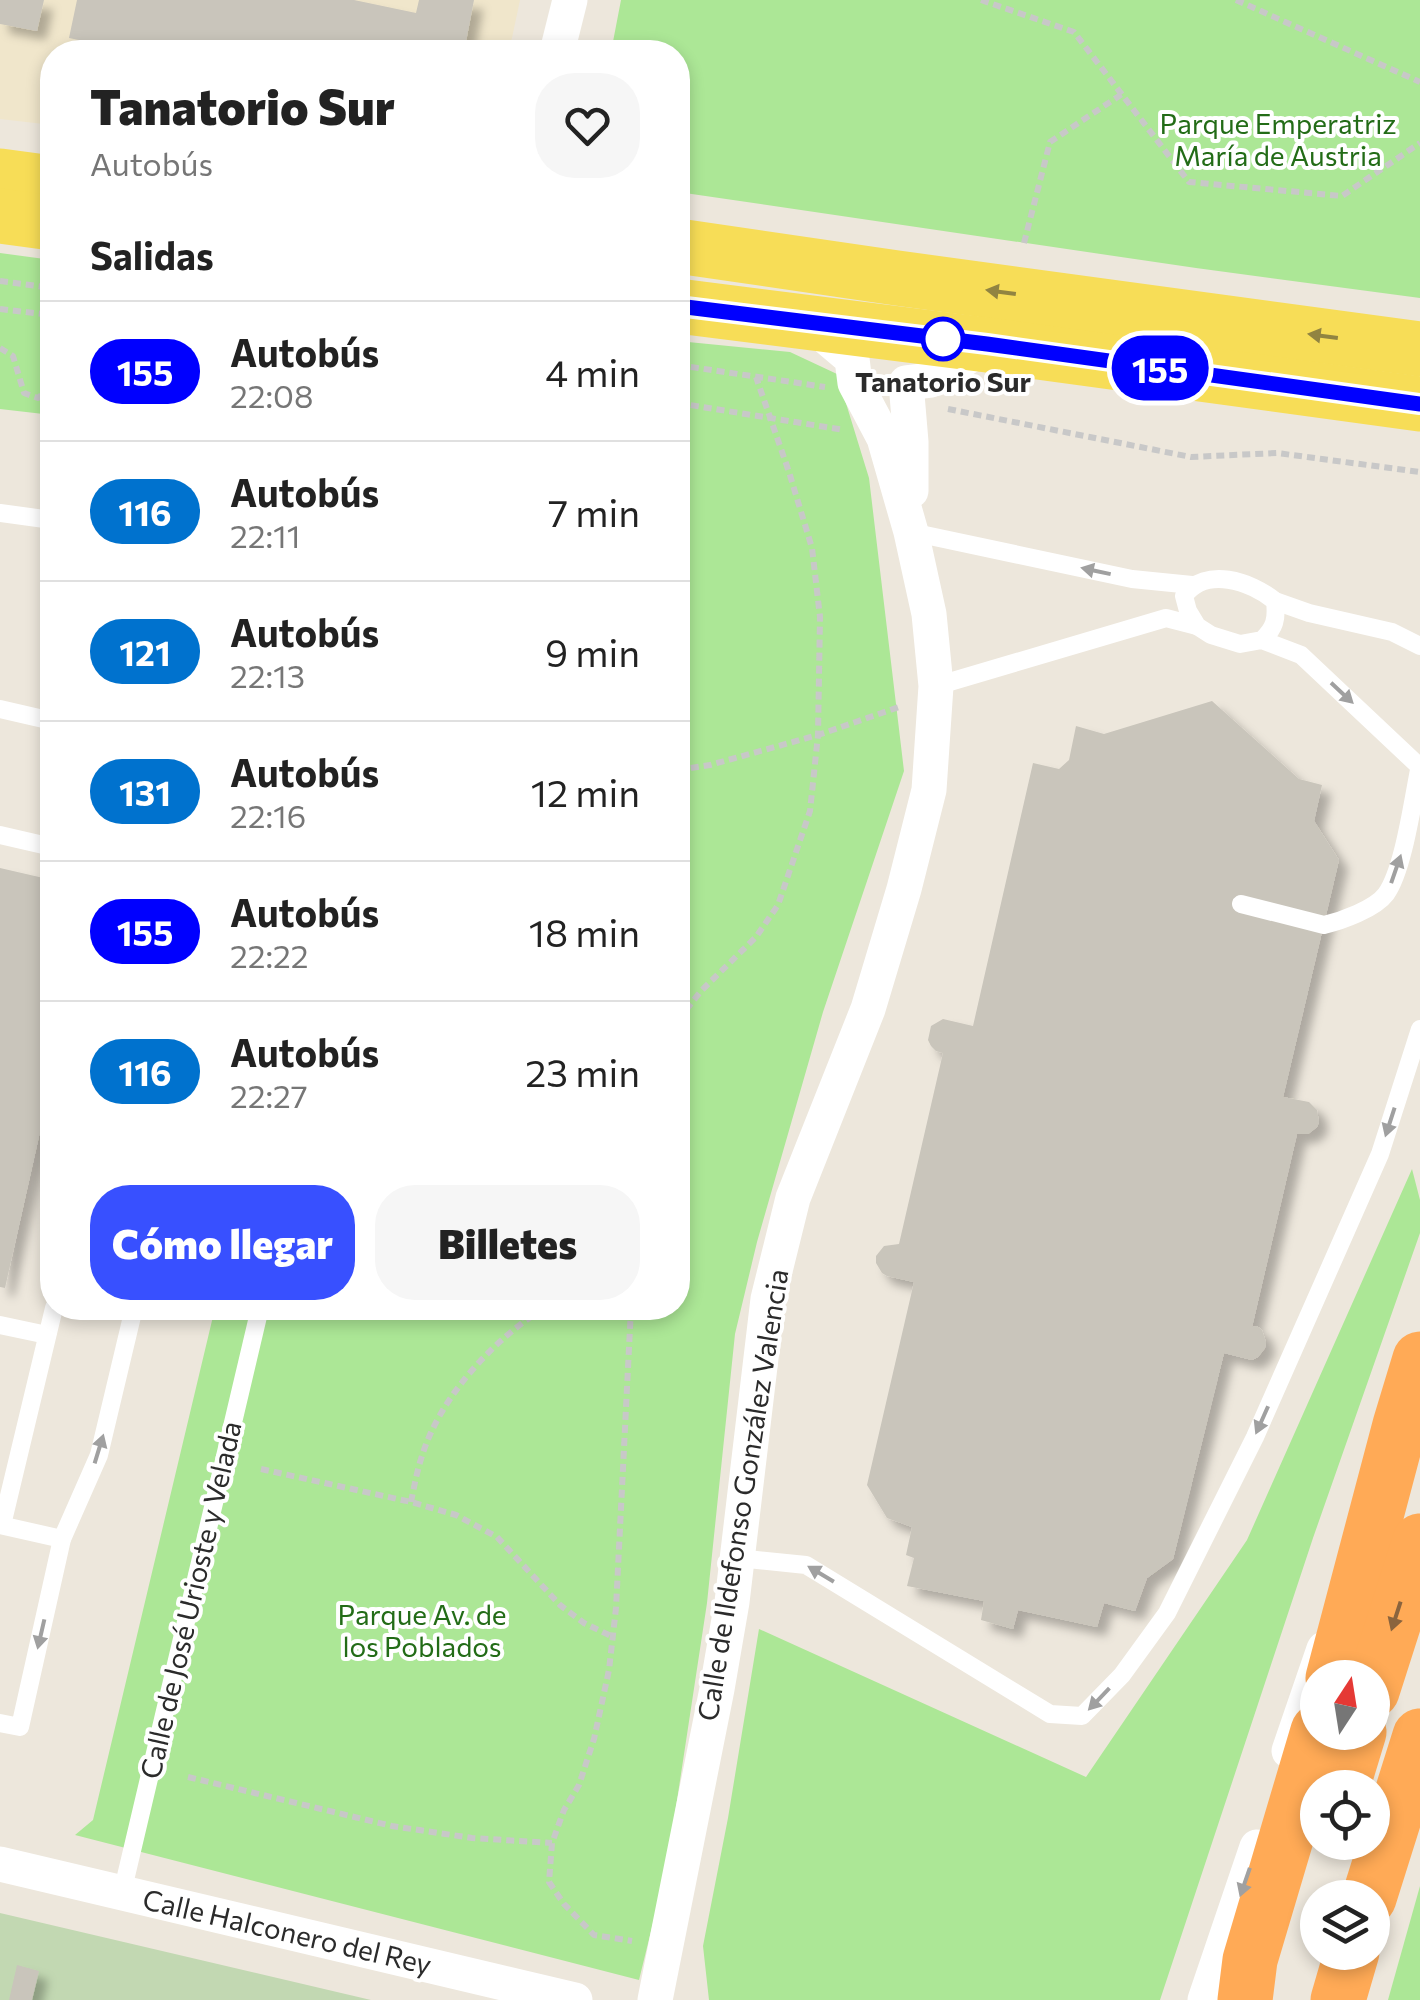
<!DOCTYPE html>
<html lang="es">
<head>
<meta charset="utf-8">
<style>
  body { margin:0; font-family:Commissioner,sans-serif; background:#f6f6f6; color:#222; height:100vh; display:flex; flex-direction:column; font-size:38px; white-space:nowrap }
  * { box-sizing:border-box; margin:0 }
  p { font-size:32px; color:#767676 }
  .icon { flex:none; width:55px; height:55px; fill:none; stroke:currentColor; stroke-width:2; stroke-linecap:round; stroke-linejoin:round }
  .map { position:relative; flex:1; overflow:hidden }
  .details { position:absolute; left:40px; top:40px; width:650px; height:1280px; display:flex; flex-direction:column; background:#fff; border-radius:40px; box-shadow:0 5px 15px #0003 }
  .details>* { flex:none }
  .badge { padding:0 20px; border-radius:32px; font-size:35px; line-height:65px }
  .needle { width:65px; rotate:12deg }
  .controls { position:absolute; left:1300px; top:1660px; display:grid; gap:20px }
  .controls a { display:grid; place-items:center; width:90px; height:90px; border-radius:50%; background:#fff; box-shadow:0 5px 15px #0003; font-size:50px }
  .map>.badge { position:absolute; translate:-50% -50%; box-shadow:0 0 0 5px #fff }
  h2 { padding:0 50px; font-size:38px; line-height:90px }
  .round { display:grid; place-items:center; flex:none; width:105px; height:105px; border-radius:40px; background:#f6f6f6 }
  .overview { display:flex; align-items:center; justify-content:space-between; height:170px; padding:0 50px }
  h1 { font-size:48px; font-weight:800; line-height:75px }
  .button { display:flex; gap:20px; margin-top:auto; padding:20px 50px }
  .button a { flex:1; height:115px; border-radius:40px; background:#3850ff; color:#fff; font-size:40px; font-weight:800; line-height:115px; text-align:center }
  .button a+a { background:#f6f6f6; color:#222 }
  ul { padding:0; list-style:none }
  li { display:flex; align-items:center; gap:30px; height:140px; padding:0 50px; border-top:2px solid #e0e0e0 }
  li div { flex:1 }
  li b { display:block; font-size:38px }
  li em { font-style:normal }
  li .badge { min-width:110px; font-weight:700; text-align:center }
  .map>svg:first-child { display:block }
  .education { fill:#f0e6cb }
  .green { fill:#ace796 }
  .cemetery { fill:#c2d8b2 }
  .building { fill:#c9c5bb; filter:url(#shadow) }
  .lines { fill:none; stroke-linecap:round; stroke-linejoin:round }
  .path { stroke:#c8c8c8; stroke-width:6; stroke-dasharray:8 5; stroke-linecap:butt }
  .lane { stroke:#fff; stroke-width:18 }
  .street { stroke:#fff; stroke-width:35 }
  .primary { stroke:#f7dd57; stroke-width:55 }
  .highway { stroke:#ffaa56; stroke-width:55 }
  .oneway { fill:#918441 }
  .oneway2 { fill:#a0a0a0 }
  .oneway3 { fill:#8a643e }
  .line-casing { stroke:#fff; stroke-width:22 }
  .line { stroke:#00f; stroke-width:15 }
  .stop-dot { fill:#fff; stroke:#00f; stroke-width:5 }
  .labels { text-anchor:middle; stroke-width:8; stroke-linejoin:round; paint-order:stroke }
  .park-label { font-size:28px; fill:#236c17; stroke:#fff }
  .stop-label { font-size:28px; font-weight:bold; fill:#2b2b2b; stroke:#fff }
  .street-label { font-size:28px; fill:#2b2b2b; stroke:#fff }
</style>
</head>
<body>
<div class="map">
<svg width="1420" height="2000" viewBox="0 0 1420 2000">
  <defs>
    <filter id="shadow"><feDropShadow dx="9" dy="9" stdDeviation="5" flood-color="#0004"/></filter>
  </defs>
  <rect width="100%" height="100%" fill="#ede7dc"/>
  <polygon class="education" points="0,0 520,0 509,52 52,52 52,125 0,119"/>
  <g class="green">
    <polygon points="621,0 1420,0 1420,298 1196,268 678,192 678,52 611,52"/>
    <polygon points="0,253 52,260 52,415 0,409"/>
    <polygon points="678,341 790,352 837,374 869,478 904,771 823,1012 757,1242 735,1334 707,1603 667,1866 639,1980 75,1835 93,1820 215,1308 678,1308"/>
    <polygon points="1412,1169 1420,1200 1420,1233 1313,1538 1160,2000 709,2000 703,1946 728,1818 759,1629 1086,1777 1247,1540"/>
    <polygon points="1420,1886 1420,2000 1388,2000"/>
  </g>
  <polygon class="cemetery" points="0,1913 371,2000 0,2000"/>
  <g class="building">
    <polygon points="0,0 44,0 37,31 0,24"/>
    <polygon points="77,0 354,0 416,13 419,0 474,0 464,52 138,52 69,38"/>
    <polygon points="1212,701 1299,779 1322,785 1314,821 1339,860 1283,1097 1309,1102 1317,1110 1319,1122 1317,1127 1308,1134 1297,1134 1252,1327 1257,1326 1262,1330 1266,1342 1265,1348 1258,1357 1252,1360 1224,1353 1173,1559 1147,1578 1135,1611 1104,1603 1097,1627 1018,1610 1013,1629 981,1620 984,1601 907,1586 914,1558 906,1555 912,1527 887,1518 867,1485 914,1282 887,1276 882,1273 876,1263 876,1256 884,1246 899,1244 943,1053 936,1051 931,1046 928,1040 931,1026 943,1019 973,1026 1033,763 1059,769 1069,760 1076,726 1104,734"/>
    <polygon points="0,868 52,880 52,1078 5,1288 0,1287"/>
    <polygon points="17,1965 39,1971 32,2000 9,2000"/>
  </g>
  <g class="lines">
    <g class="path">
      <polyline points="981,0 1074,32 1189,182 1342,196 1420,143"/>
      <polyline points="1236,0 1420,82"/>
      <polyline points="1024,243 1050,142 1122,94"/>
      <polyline points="0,281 52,288"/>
      <polyline points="0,309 52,315"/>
      <polyline points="0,348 13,356 24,393 38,398 52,385"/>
      <polyline points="678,365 825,387"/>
      <polyline points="678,403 844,430"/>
      <polyline points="948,409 1191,457 1277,453 1420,472"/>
      <polyline points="678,770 710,765 818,735 902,706"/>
      <polyline points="678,1020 701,991 756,937 778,905 810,811 818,735 820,617 812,548 789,472 756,377"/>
      <polyline points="514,1308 525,1319"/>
      <polyline points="631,1308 616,1608 609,1670 594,1739 579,1785 564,1810 552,1843 549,1882 564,1904 594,1935 632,1941"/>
      <polyline points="261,1469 411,1502 456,1515 497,1537 560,1605 584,1623 613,1637"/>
      <path d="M411,1502C414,1487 417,1471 422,1456C440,1397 493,1340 544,1308"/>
      <polyline points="188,1777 392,1826 472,1838 552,1843"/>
    </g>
    <g class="lane">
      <polyline points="0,513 52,520"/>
      <polyline points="911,532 1132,579 1192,585"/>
      <polyline points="1275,601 1309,613 1392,632 1420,646"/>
      <path d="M1262,640C1275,628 1277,619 1275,601C1251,581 1205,566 1184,596L1188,611L1197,626L1211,635L1240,644L1262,640L1301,655L1420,767"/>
      <polyline points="936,686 1166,618 1197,626"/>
      <polyline points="0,709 52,721"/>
      <polyline points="0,835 52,847"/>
      <path d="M1241,904L1324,925C1341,921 1375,909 1386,894C1404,869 1413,798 1420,765"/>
      <polyline points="0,1325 47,1335"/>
      <polyline points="0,1525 62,1539"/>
      <polyline points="2,1525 54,1308"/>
      <polyline points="738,1558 806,1565 1050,1714 1082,1716 1122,1675 1167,1613 1255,1437 1380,1154 1420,1029"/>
      <polyline points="0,1723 20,1727 62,1539 99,1455 134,1308"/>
      <polyline points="122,1893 260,1308"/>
    </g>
    <g class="street">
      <polyline points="557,52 570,0"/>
      <polyline points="911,491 911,442 906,383 931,380 987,345"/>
      <polyline points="1289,1751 1324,1649"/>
      <polyline points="0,1864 575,2000"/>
      <polyline points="655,2000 717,1689 732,1602 768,1299 793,1198 868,1009 904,889 929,790 936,686 929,614 911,532 884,438 855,383 852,359 813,326"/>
      <polyline points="1205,2000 1257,1847"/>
    </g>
    <g class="primary">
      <polyline points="0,176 52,183"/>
      <polyline points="0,216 52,223"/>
      <polyline points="678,246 897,278 1420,349"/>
      <polyline points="678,306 987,345 1420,404"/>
    </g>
    <g class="highway">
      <polyline points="1333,1678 1400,1425 1420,1359"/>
      <polyline points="1372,1691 1420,1541"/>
      <polyline points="1342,1788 1359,1732"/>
      <polyline points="1369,1898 1420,1736"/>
      <polyline points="1245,2000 1250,1960 1318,1731"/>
      <polyline points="1338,2000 1352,1952"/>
    </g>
  </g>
  <defs><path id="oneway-solid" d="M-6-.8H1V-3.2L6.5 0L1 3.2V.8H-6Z" transform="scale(2.5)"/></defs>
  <g class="oneway">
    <use href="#oneway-solid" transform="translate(1001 292) rotate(-172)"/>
    <use href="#oneway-solid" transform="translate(1323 336) rotate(-172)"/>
  </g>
  <g class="oneway2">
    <use href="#oneway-solid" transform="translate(1096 571) rotate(-168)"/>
    <use href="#oneway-solid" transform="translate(1342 693) rotate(43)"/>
    <use href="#oneway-solid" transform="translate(1396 869) rotate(-71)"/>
    <use href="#oneway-solid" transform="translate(1390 1122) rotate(108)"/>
    <use href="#oneway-solid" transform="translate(1262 1420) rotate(114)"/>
    <use href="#oneway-solid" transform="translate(99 1449) rotate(-73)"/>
    <use href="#oneway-solid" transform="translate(821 1574) rotate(-149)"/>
    <use href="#oneway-solid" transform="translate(41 1634) rotate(103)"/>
    <use href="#oneway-solid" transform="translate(1099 1699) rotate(134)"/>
    <use href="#oneway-solid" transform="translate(1245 1882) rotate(109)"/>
  </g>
  <use class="oneway3" href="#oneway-solid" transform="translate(1396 1616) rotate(108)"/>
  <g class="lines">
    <g class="line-casing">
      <polyline id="line" points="678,306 987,344 1420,404"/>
    </g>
    <use href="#line" class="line"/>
  </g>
  <circle class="stop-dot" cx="943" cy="339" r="20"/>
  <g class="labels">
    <g class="park-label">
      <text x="1278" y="134">Parque Emperatriz<tspan x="1278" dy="32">María de Austria</tspan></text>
      <text x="422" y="1625">Parque Av. de<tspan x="422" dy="32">los Poblados</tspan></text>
    </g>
    <g class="stop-label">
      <text x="943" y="392">Tanatorio Sur</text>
    </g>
    <g class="street-label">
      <text transform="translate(743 1495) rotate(-81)" y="10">Calle de Ildefonso González Valencia</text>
      <text transform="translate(191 1600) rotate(-77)" y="10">Calle de José Urioste y Velada</text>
      <text transform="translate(287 1932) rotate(13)" y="10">Calle Halconero del Rey</text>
    </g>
  </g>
</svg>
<div class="controls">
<a><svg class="needle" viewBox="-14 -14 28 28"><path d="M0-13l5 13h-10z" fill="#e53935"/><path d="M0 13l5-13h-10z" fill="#767676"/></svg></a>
<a><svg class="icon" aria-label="locate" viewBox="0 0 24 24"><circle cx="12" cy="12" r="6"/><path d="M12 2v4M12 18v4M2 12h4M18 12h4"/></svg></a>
<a><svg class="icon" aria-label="layers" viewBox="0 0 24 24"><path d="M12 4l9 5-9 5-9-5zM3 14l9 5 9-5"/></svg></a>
</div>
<b class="badge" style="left:1160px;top:368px;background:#00f;color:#fff">155</b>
<section class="details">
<div class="overview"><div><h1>Tanatorio Sur</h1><p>Autobús</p></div><a class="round"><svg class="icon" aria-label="heart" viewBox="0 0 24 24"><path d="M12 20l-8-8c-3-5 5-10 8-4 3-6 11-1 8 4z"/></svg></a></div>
<h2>Salidas</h2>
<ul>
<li><span class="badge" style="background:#00f;color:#fff">155</span><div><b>Autobús</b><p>22:08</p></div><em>4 min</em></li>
<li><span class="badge" style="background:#0072ce;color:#fff">116</span><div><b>Autobús</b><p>22:11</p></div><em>7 min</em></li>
<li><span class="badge" style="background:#0072ce;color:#fff">121</span><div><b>Autobús</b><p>22:13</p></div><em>9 min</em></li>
<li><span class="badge" style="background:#0072ce;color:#fff">131</span><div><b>Autobús</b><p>22:16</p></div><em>12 min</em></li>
<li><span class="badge" style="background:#00f;color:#fff">155</span><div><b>Autobús</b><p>22:22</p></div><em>18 min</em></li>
<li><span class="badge" style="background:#0072ce;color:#fff">116</span><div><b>Autobús</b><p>22:27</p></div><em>23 min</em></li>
</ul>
<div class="button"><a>Cómo llegar</a><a>Billetes</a></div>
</section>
</div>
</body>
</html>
